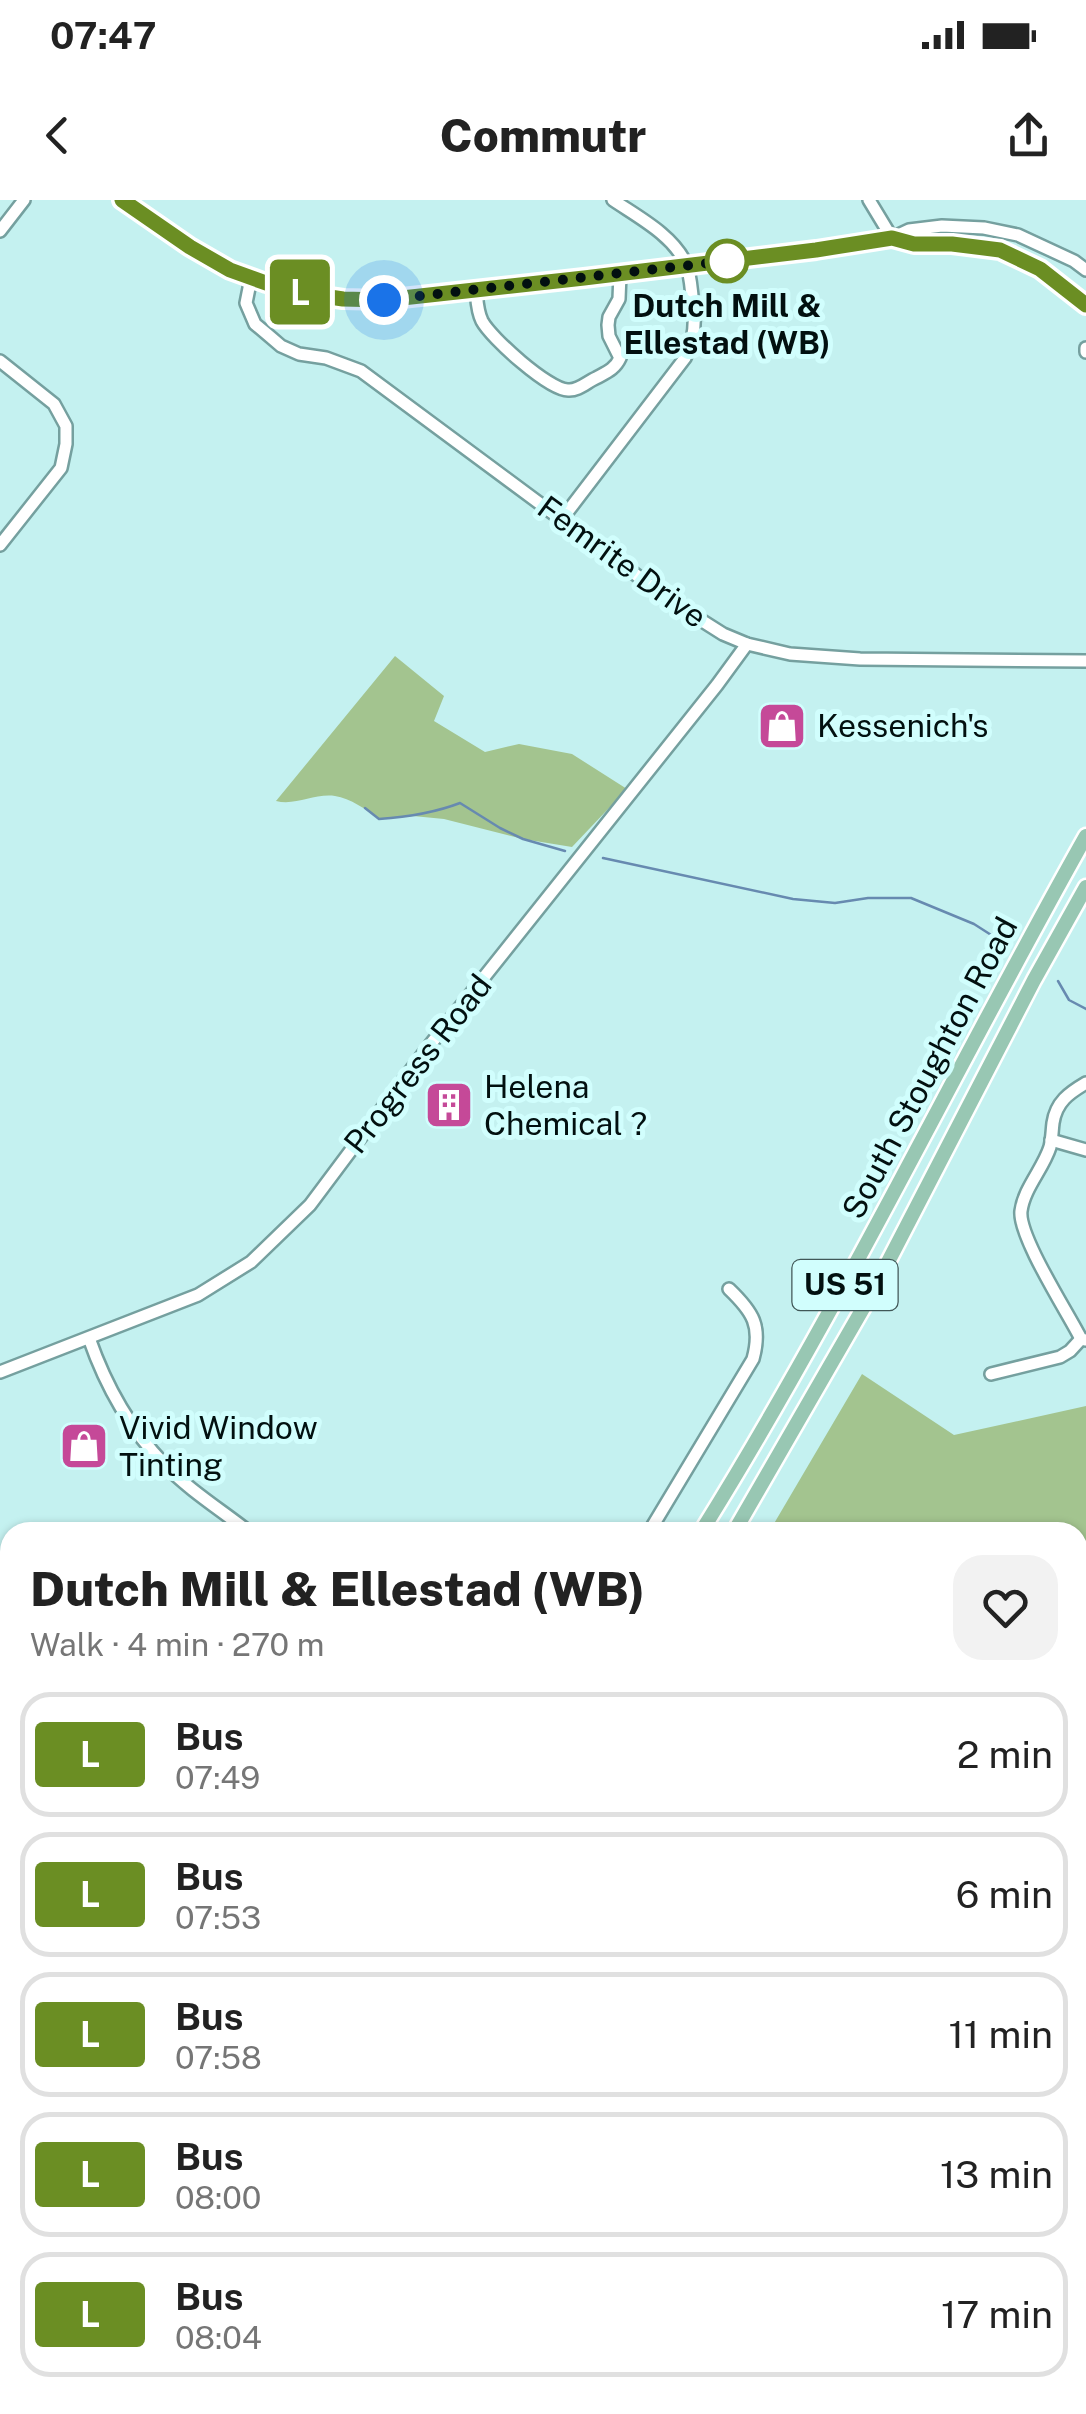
<!DOCTYPE html>
<html lang="en">
<head>
<meta charset="utf-8">
<style>
  body { margin:0; font-family:"Public Sans",sans-serif; background:#f2f2f2; color:#222; height:100vh; display:flex; flex-direction:column; font-size:38px; white-space:nowrap }
  * { box-sizing:border-box; margin:0 }
  p { font-size:32px; color:#767676 }
  .icon { flex:none; width:55px; height:55px; fill:none; stroke:currentColor; stroke-width:2; stroke-linecap:round; stroke-linejoin:round }
  .map { position:relative; flex:1; overflow:hidden }
  .panel { position:absolute; left:0px; top:1322px; width:1088px; height:892px; display:flex; flex-direction:column; background:#fff; border-radius:30px 30px 0 0; box-shadow:0 2px 8px #0004 }
  .panel>* { flex:none }
  .badge { padding:0 20px; border-radius:8px; font-size:35px; line-height:65px }
  .you { position:absolute; width:50px; height:50px; margin:-25px; border:8px solid #fff; border-radius:50%; background:#1a73e8; box-shadow:0 0 0 15px #1a73e833 }
  .map>.badge { position:absolute; translate:-50% -50%; box-shadow:0 0 0 5px #fff }
  .round { display:grid; place-items:center; flex:none; width:105px; height:105px; border-radius:30px; background:#f2f2f2 }
  .overview { display:flex; align-items:center; justify-content:space-between; height:170px; padding:0 30px }
  h1 { font-size:48px; font-weight:800; line-height:75px }
  ul { padding:0; list-style:none }
  li { display:flex; align-items:center; gap:30px; height:125px; margin:0 20px 15px; padding:0 10px; border:5px solid #e0e0e0; border-radius:30px }
  li div { flex:1 }
  li b { display:block; font-size:38px }
  li em { font-style:normal }
  li .badge { min-width:110px; font-weight:700; text-align:center }
  .status { display:flex; justify-content:space-between; align-items:center; height:70px; padding:0 50px; background:#fff; direction:ltr }
  .status svg { height:28px; fill:currentColor }
  header { display:flex; justify-content:space-between; align-items:center; height:130px; padding:0 30px; background:#fff; font-size:45px; font-weight:800 }
  .map>svg:first-child { display:block }
  .green { fill:#a3c48f }
  .lines { fill:none; stroke-linecap:round; stroke-linejoin:round }
  .stream { stroke:#678ab0; stroke-width:2.5 }
  .minor-casing { stroke:#75a09f; stroke-width:16 }
  .major-casing { stroke:#fff; stroke-width:19 }
  .minor { stroke:#fff; stroke-width:11 }
  .major { stroke:#98c7b3; stroke-width:14 }
  .line-casing { stroke:#fff; stroke-width:22 }
  .line { stroke:#6b8e23; stroke-width:15 }
  .walk { stroke:#021010; stroke-width:10; stroke-dasharray:0 18 }
  .stop-dot { fill:#fff; stroke:#6b8e23; stroke-width:5 }
  .labels { text-anchor:middle; stroke-width:10; stroke-linejoin:round; paint-order:stroke }
  .shield { fill:#d1fefd; stroke:#405757; stroke-width:2.5 }
  .shield-label { font-size:30px; font-weight:bold; fill:#021010 }
  .stop-label { font-size:32px; font-weight:bold; fill:#021010; stroke:#d1fefd }
  .street-label { font-size:32px; fill:#021010; stroke:#d1fefd }
  .poi-label { font-size:32px; fill:#021010; stroke:#d1fefd; text-anchor:start }
</style>
</head>
<body>
<div class="status"><b>07:47</b><svg viewBox="0 0 49 12"><path d="M0 12V9h3v3zM5 12V6h3v6zM10 12V3h3v9zM15 12V0h3v12zM26 1h20v11H26zM47 4h2v5h-2z"/></svg></div>
<header><svg class="icon" aria-label="back" viewBox="0 0 24 24"><path d="M15 5l-7 7 7 7"/></svg>Commutr<svg class="icon" aria-label="share" viewBox="0 0 24 24"><path d="M12 15V3M7 8l5-5 5 5M5 13v7h14v-7"/></svg></header>
<div class="map">
<svg width="1086" height="2214" viewBox="0 0 1086 2214">
  <rect width="100%" height="100%" fill="#c4f1f0"/>
  <g class="green">
    <path d="M395,456L444,496L434,521L485,552L519,544L572,554L627,589L572,647L523,639L444,619L413,616L379,619C367,610 350,598 335,596C315,593 296,606 276,601Z"/>
    <polygon points="862,1174 954,1235 1086,1206 1086,1626 1078,1627 1078,1332 769,1332"/>
  </g>
  <g class="lines">
    <g class="stream">
      <path d="M365,608L379,619C408,617 434,613 460,603L500,628L523,639L565,651"/>
      <polyline points="603,658 793,699 835,703 868,698 911,698 974,724 999,740 1007,736"/>
      <polyline points="1058,781 1069,800 1086,809"/>
    </g>
    <g class="minor-casing">
      <g id="minor">
        <path d="M122,0C154,22 185,46 219,64C270,91 327,99 383,100L816,50L892,38L909,30L942,26L984,28L1018,35L1074,61L1086,70"/>
        <polyline points="869,0 892,38"/>
        <polyline points="0,31 24,0"/>
        <polyline points="892,38 914,44 952,44 999,50 1040,69 1086,104"/>
        <polyline points="251,78 246,103 255,124 267,134 281,146 299,154 326,158 361,171 674,403 723,434 747,444 790,454 860,459 1086,461"/>
        <path d="M476,90C477,100 477,111 482,121C491,138 549,190 568,190C578,191 587,182 596,178C607,172 615,169 620,158L609,136L608,125L609,117L619,99L620,74"/>
        <polyline points="1086,148 1086,152"/>
        <polyline points="0,161 54,204 66,226 66,244 61,268 0,345"/>
        <path d="M562,319L685,158C694,141 696,123 693,104C691,91 691,75 686,64C673,35 638,17 613,0"/>
        <path d="M1086,883C1069,893 1056,902 1053,923C1052,931 1052,939 1050,947C1043,969 1024,988 1021,1011C1018,1036 1068,1113 1081,1139L1086,1140"/>
        <polyline points="1051,940 1086,950"/>
        <path d="M89,1138C105,1184 129,1228 164,1264C189,1290 221,1310 249,1332"/>
        <polyline points="0,1172 198,1095 251,1062 310,1005 426,850 717,485 747,444"/>
        <polyline points="991,1174 1060,1157 1070,1151 1081,1139"/>
        <path d="M649,1332L753,1159C762,1126 753,1112 729,1089"/>
        <polyline points="1078,1697 1086,1695"/>
        <polyline points="0,1802 10,1809"/>
        <polyline points="1078,1849 1086,1836"/>
        <polyline points="1078,1942 1086,1948"/>
        <polyline points="1078,2066 1086,2054"/>
        <polyline points="1078,2091 1086,2097"/>
        <polyline points="568,2205 580,2214"/>
        <polyline points="866,2205 878,2214"/>
        <polyline points="1054,2205 1066,2214"/>
        <polyline points="12,2214 19,2205"/>
        <polyline points="128,2214 135,2205"/>
        <polyline points="389,2214 393,2205"/>
        <polyline points="524,2214 529,2205"/>
        <polyline points="673,2214 679,2205"/>
        <polyline points="821,2214 827,2205"/>
        <polyline points="975,2214 981,2205"/>
      </g>
    </g>
    <g class="major-casing">
      <g id="major">
        <path d="M701,1332C841,1107 956,867 1086,636"/>
        <polyline points="734,1332 873,1091 1034,780 1086,687"/>
        <polyline points="56,2214 63,2205"/>
        <polyline points="90,2214 97,2205"/>
      </g>
    </g>
    <use href="#minor" class="minor"/>
    <use href="#major" class="major"/>
  </g>
  <g class="lines">
    <g class="line-casing">
      <polyline id="line" points="122,0 190,47 230,70 266,83 303,93 343,99 384,100 584,78 816,50 892,38 914,44 952,44 1000,50 1040,69 1086,105"/>
    </g>
    <use href="#line" class="line"/>
    <polyline class="walk" points="384,100 727,61"/>
  </g>
  <defs>
    <g id="shop-square" transform="scale(2.5)"><rect x="-9" y="-9" width="18" height="18" rx="4" fill="#c54998" stroke="#d1fefd"/><path d="M-5-2.5h2.3a2.7 3.5 0 0 1 5.4 0H5L5.5 6h-11ZM-1.5-2.5h3a1.5 2.3 0 0 0-3 0Z" fill="#fff"/></g>
    <g id="building-square" transform="scale(2.5)"><rect x="-9" y="-9" width="18" height="18" rx="4" fill="#c54998" stroke="#d1fefd"/><path d="M-4-6H4V6H1V3H-1V6H-4ZM-2.5-4.3h1.7v1.8h-1.7ZM.8-4.3h1.7v1.8H.8ZM-2.5-1h1.7V.8h-1.7ZM.8-1h1.7V.8H.8Z" fill="#fff"/></g>
  </defs>
  <g fill-rule="evenodd">
    <use href="#shop-square" x="782" y="526"/>
    <use href="#building-square" x="449" y="905"/>
    <use href="#shop-square" x="84" y="1246"/>
  </g>
  <circle class="stop-dot" cx="727" cy="61" r="20"/>
  <g class="labels">
    <rect class="shield" x="792.5" y="1060" width="105" height="50" rx="8"/>
    <g class="shield-label">
      <text x="845" y="1095">US 51</text>
    </g>
    <g class="stop-label">
      <text x="727" y="117">Dutch Mill &amp;<tspan x="727" dy="37">Ellestad (WB)</tspan></text>
    </g>
    <g class="street-label">
      <text transform="translate(622 362) rotate(36)" y="11">Femrite Drive</text>
      <text transform="translate(418 864) rotate(-52)" y="11">Progress Road</text>
      <text transform="translate(930 868) rotate(-62)" y="11">South Stoughton Road</text>
    </g>
    <g class="poi-label">
      <text x="817" y="537">Kessenich's</text>
      <text x="484" y="898">Helena<tspan x="484" dy="37">Chemical ?</tspan></text>
      <text x="119" y="1239">Vivid Window<tspan x="119" dy="37">Tinting</tspan></text>
    </g>
  </g>
</svg>
<div class="you" style="left:384px;top:100px"></div>
<b class="badge" style="left:300px;top:92px;background:#6b8e23;color:#fff">L</b>
<section class="panel">
<div class="overview"><div><h1>Dutch Mill &amp; Ellestad (WB)</h1><p>Walk · 4 min · 270 m</p></div><a class="round"><svg class="icon" aria-label="heart" viewBox="0 0 24 24"><path d="M12 20l-8-8c-3-5 5-10 8-4 3-6 11-1 8 4z"/></svg></a></div>
<ul>
<li><span class="badge" style="background:#6b8e23;color:#fff">L</span><div><b>Bus</b><p>07:49</p></div><em>2 min</em></li>
<li><span class="badge" style="background:#6b8e23;color:#fff">L</span><div><b>Bus</b><p>07:53</p></div><em>6 min</em></li>
<li><span class="badge" style="background:#6b8e23;color:#fff">L</span><div><b>Bus</b><p>07:58</p></div><em>11 min</em></li>
<li><span class="badge" style="background:#6b8e23;color:#fff">L</span><div><b>Bus</b><p>08:00</p></div><em>13 min</em></li>
<li><span class="badge" style="background:#6b8e23;color:#fff">L</span><div><b>Bus</b><p>08:04</p></div><em>17 min</em></li>
</ul>
</section>
</div>
</body>
</html>
